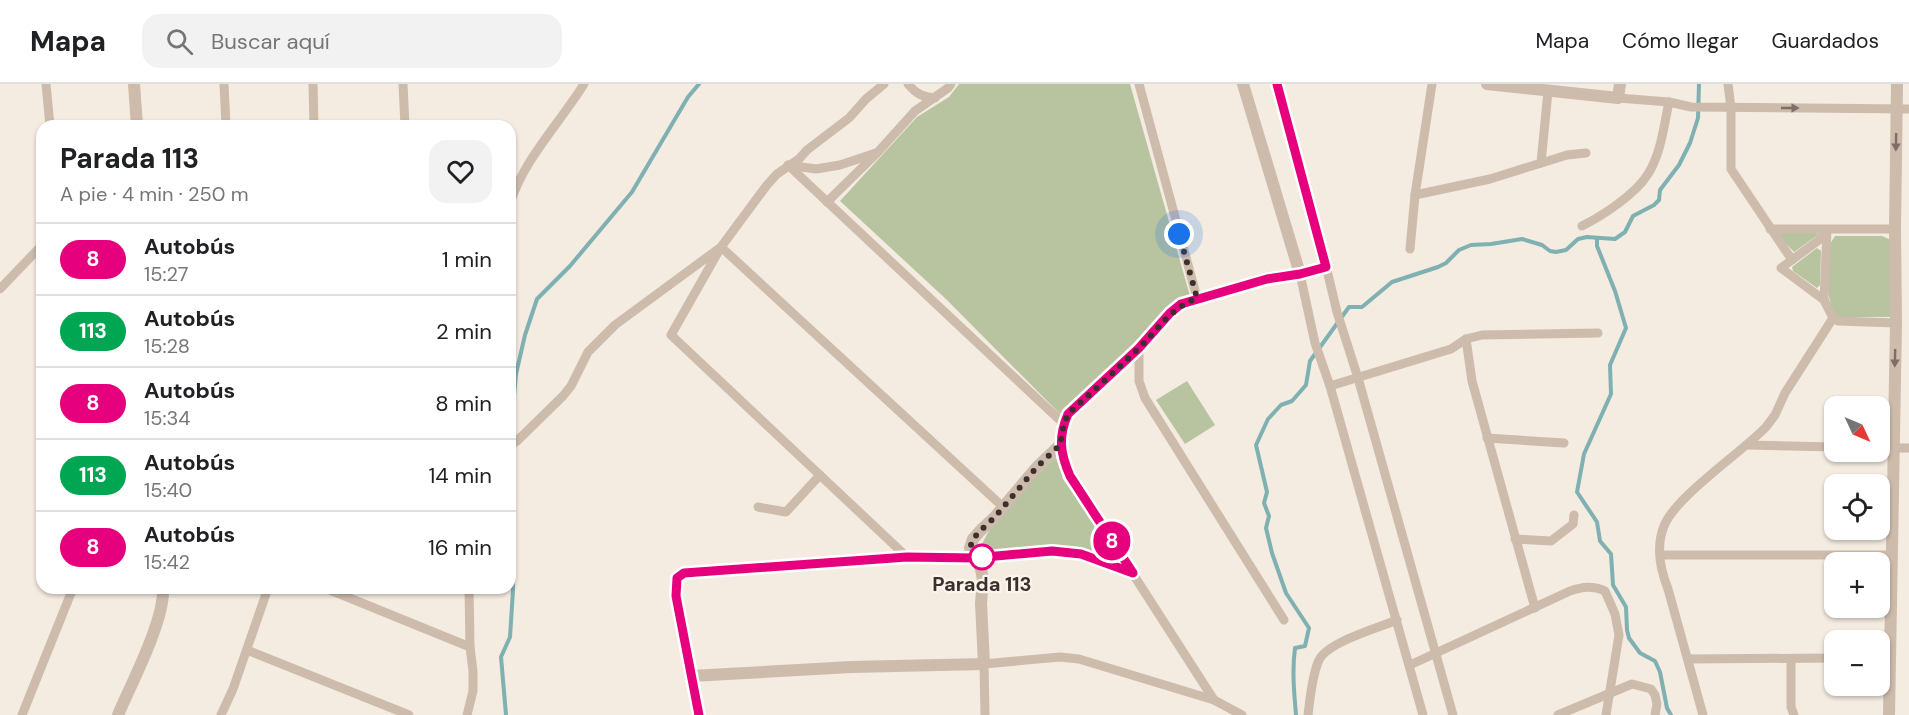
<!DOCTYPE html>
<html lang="es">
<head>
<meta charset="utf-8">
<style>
  body { margin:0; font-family:"DM Sans",sans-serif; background:#f2f2f2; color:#202124; height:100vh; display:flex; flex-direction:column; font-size:22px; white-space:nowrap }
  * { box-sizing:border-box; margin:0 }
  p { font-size:20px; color:#757577 }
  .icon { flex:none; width:33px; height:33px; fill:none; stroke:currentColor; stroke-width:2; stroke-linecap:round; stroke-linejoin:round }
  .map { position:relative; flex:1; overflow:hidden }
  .drawer { position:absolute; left:36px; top:36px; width:480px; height:474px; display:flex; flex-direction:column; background:#fff; border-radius:18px; box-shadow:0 2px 4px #0004 }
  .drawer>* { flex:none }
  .badge { padding:0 12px; border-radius:20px; font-size:21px; line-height:39px }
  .needle { width:39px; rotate:134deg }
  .tools { position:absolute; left:1824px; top:312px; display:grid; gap:12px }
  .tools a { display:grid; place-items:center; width:66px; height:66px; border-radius:12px; background:#fff; box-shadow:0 2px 4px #0004; font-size:30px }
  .you { position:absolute; width:30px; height:30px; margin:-15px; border:4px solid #fff; border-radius:50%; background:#1a73e8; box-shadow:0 0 0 9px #1a73e833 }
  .map>.badge { position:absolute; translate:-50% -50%; box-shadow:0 0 0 3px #fff }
  .round { display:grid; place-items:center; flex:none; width:63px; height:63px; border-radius:18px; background:#f2f2f2 }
  .headline { display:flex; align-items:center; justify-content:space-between; height:102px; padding:0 24px }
  h1 { font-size:28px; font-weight:700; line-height:45px }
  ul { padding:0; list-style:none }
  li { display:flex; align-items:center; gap:18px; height:72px; padding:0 24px; border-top:2px solid #e0e0e0 }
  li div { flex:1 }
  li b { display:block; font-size:22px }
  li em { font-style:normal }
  li .badge { min-width:66px; font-weight:700; text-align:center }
  header { display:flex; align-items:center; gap:36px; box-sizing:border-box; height:84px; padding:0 30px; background:#fff; border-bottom:2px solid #e0e0e0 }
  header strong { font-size:28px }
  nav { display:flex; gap:33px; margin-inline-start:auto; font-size:21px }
  .search { width:420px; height:54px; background:#f2f2f2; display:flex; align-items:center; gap:15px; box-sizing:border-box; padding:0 21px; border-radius:18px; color:#757577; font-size:22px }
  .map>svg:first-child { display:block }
  .green { fill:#b8c4a0 }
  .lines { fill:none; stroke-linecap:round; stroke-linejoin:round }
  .stream { stroke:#7fb0b2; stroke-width:4 }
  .minor { stroke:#cdbbac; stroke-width:9 }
  .tertiary { stroke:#cdbbac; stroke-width:12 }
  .oneway { fill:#7d6f65 }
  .line-casing { stroke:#fff; stroke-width:14 }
  .line { stroke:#e6007e; stroke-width:9 }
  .walk { stroke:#3b302b; stroke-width:6; stroke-dasharray:0 10.8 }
  .stop-dot { fill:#fff; stroke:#e6007e; stroke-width:3 }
  .labels { text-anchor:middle; stroke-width:4.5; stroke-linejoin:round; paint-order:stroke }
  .stop-label { font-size:20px; font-weight:bold; fill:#3b302b; stroke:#fbf5ee }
</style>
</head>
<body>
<header>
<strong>Mapa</strong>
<div class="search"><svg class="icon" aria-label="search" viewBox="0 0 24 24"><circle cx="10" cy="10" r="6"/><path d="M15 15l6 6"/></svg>Buscar aquí</div>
<nav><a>Mapa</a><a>Cómo llegar</a><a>Guardados</a></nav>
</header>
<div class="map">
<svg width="1909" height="631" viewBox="0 0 1909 631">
  <rect width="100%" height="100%" fill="#f4ebe1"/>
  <g class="green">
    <polygon points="959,0 1130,0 1190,212 1165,225 1120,275 1060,330 947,216 840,117 917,33 949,13"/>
    <polygon points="1780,149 1817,149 1818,151 1794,168 1779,152"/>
    <path d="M1835,152H1882L1891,156L1890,233H1839C1822,221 1830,180 1830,160Z"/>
    <polygon points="1817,164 1821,167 1820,201 1817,204 1793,187 1792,183"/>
    <polygon points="1187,297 1215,341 1185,360 1156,316"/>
    <path d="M1056,373L1063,395L1122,481L1071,462L984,467L981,463C990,436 1035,393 1056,373Z"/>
  </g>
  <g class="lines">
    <g class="stream">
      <polyline points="1597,155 1597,162 1615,207 1626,244 1610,281 1611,310 1584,370 1577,408 1597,438 1600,457 1611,470 1613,501 1626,523 1627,546 1629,554 1640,569 1655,577 1660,588 1667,624 1671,631"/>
      <polyline points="506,631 501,573 510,553 513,506 511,344 516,290 525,251 537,215 570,182 632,108 688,13 699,0"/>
      <path d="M1296,631C1294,608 1292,586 1295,564L1305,562L1309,544L1286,509L1272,469L1266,444L1269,432L1264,419L1267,408L1256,361L1268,335L1281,321L1292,317L1306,301L1310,277L1349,223H1362L1392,198L1438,183L1446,179L1459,166L1471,161L1491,160L1522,155L1542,161L1550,167L1556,168L1566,166L1578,155L1587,153L1615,155L1625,148L1633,132L1654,121L1659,116L1660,106L1679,81L1690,59L1698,34L1699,0"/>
    </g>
    <g class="minor">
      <polyline points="46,0 50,42"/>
      <polyline points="224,0 226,42"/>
      <polyline points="313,0 314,42"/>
      <polyline points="403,0 405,42"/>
      <polyline points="884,0 866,15 849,34 807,66 799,75 777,90 767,101 721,163 671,251 907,473"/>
      <path d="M908,0C916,10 923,13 935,14"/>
      <polyline points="1139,0 1197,214"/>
      <polyline points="1728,0 1731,24 1731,85 1792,176"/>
      <polyline points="1618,14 1669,18 1691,23 1909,25"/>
      <polyline points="1541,79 1548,7"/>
      <polyline points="788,81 1064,340"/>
      <polyline points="788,81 816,85 840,81 876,69"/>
      <polyline points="1415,111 1490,95 1567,71 1586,69"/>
      <polyline points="827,118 878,68 915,27 948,4 951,0"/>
      <path d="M510,120C523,76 560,39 584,0"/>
      <path d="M1582,142C1602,132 1636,110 1648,90C1661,70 1664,41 1669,18"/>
      <polyline points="1770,145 1895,145"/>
      <polyline points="1410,165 1415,111 1432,0"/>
      <polyline points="1326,182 1337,228 1358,294 1453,631"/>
      <polyline points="1300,190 1315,259 1330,302 1423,631"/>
      <polyline points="0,205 42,161"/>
      <polyline points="1824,216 1827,146"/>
      <polyline points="1833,234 1838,237 1896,239"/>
      <polyline points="1466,255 1472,297 1535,524"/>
      <polyline points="1139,264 1139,297 1145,314 1284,536"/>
      <polyline points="1330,302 1451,265 1466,255 1482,251 1598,249"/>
      <polyline points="1487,354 1564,359"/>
      <polyline points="510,361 517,357 563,312 571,302 588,268 615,241 721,163 1002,422"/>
      <polyline points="1060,361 1062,375 1070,392 1214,616"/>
      <polyline points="1747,361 1834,363"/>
      <polyline points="1880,364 1909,364"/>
      <polyline points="758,423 786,428 820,391"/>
      <polyline points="1515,455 1551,457 1573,440 1574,431"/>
      <polyline points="1660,471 1892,471"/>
      <polyline points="325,504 470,563"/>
      <polyline points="247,566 409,631"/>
      <polyline points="1880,574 1889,574"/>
      <polyline points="1688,575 1834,574"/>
      <polyline points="1791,575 1791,623 1794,631"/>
      <path d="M1410,581L1570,507C1582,503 1592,501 1605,507L1615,530L1619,551L1606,631"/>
      <polyline points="691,592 676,512 677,494 684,489 907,473 975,474 1052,467 1081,470 1133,489"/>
      <polyline points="22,631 73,504"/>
      <polyline points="221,631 233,605 268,504"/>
      <polyline points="467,631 473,607 473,587 470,563 469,504"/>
      <polyline points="985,631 984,580 1060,573 1079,575 1214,616 1242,631"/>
      <path d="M1308,631C1310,615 1312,591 1319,576C1328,558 1378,544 1397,536"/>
      <polyline points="1558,631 1632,600 1651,605 1655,611 1657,620 1655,631"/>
      <path d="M1703,631L1668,505C1660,485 1656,462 1664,442C1675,413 1742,368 1766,343L1775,331L1785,309L1833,234L1824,216L1781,184L1819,156L1827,146"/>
    </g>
    <g class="tertiary">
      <polyline points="134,0 137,42"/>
      <polyline points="1243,0 1300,190"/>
      <polyline points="1487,0 1618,14 1620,0"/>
      <path d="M118,631C131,600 165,536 163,504"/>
      <polyline points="699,631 691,592 851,583 984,580 981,519 983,496 981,485 970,464 973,455 981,446 994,434 1037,383 1060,361 1064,340 1068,330 1139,264 1170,229 1181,220 1267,194 1300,190 1326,182 1277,0"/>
      <polyline points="1889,631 1896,239 1895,145 1897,0"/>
    </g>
  </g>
  <defs><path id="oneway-solid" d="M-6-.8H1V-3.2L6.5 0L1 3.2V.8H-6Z" transform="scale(1.5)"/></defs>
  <g class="oneway">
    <use href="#oneway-solid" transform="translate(1790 24)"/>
    <use href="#oneway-solid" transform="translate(1896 58) rotate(91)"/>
    <use href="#oneway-solid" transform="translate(1895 274) rotate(91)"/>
  </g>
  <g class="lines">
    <g class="line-casing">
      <path id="line" d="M699,631L676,512L677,494L684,489L907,473L975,474L1052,467L1081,470L1133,489L1070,392C1060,369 1058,353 1068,330L1139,264L1170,229L1181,220L1267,195L1300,190L1326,183L1277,0"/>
    </g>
    <use href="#line" class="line"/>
    <path class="walk" d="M982,473L975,474L970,464L973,455L981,446L994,434L1037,383L1060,361L1064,340L1068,330C1091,309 1114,288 1137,266C1158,246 1168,226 1197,214L1179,150"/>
  </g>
  <circle class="stop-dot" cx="982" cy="473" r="12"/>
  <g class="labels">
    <g class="stop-label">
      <text x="982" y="507">Parada 113</text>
    </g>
  </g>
</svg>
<div class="tools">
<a><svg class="needle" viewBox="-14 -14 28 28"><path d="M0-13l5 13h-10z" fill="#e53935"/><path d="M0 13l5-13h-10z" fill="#757577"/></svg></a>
<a><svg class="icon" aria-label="locate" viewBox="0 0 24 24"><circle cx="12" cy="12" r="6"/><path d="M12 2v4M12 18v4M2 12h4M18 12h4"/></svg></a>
<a>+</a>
<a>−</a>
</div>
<div class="you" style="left:1179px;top:150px"></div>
<b class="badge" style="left:1112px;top:457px;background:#e6007e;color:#fff">8</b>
<section class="drawer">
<div class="headline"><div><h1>Parada 113</h1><p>A pie · 4 min · 250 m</p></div><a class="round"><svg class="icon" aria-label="heart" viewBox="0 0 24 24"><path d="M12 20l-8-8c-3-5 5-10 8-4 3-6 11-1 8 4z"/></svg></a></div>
<ul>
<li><span class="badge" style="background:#e6007e;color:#fff">8</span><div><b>Autobús</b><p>15:27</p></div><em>1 min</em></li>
<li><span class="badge" style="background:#00a651;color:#fff">113</span><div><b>Autobús</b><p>15:28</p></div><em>2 min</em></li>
<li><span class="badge" style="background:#e6007e;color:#fff">8</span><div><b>Autobús</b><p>15:34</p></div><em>8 min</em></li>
<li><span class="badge" style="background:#00a651;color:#fff">113</span><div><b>Autobús</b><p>15:40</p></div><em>14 min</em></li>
<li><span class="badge" style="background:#e6007e;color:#fff">8</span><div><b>Autobús</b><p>15:42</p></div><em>16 min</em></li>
</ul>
</section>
</div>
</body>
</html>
